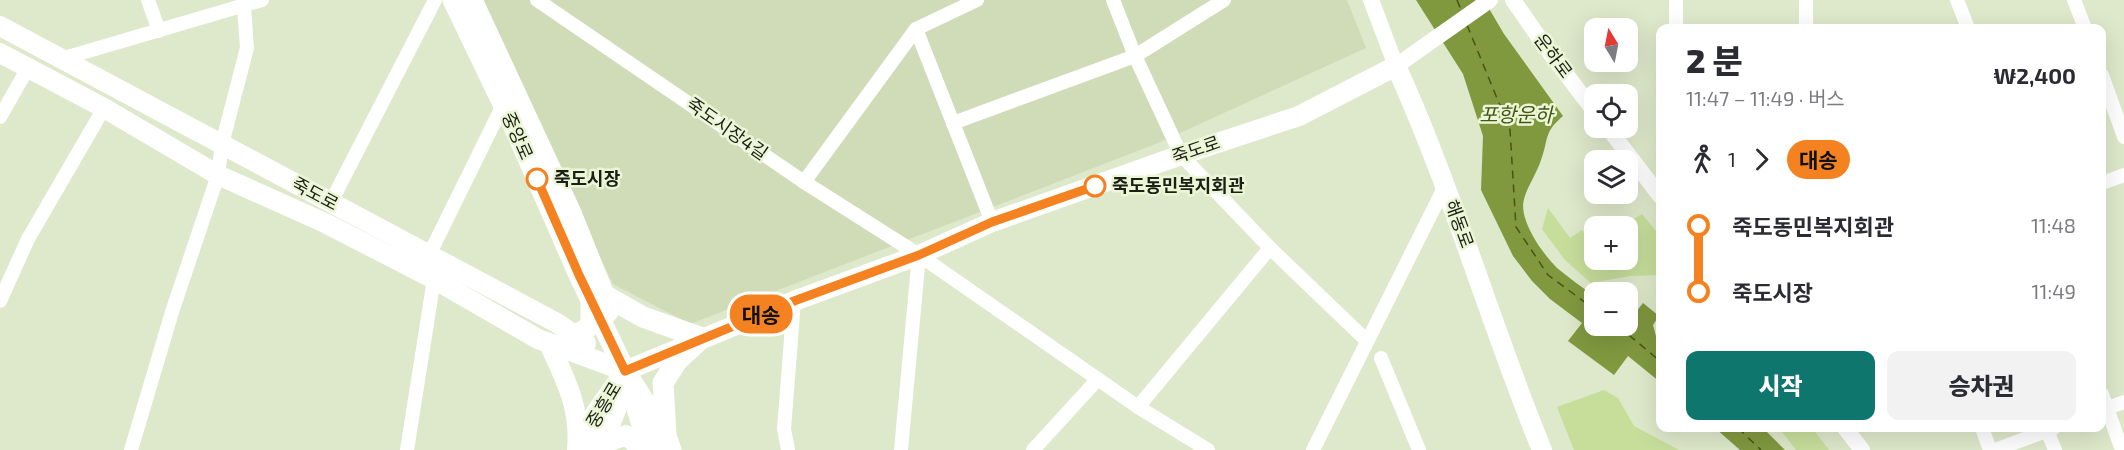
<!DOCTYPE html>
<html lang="ko">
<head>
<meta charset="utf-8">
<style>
  body { margin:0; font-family:"Exo 2","Noto Sans KR",sans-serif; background:#f2f2f3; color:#2b2b33; height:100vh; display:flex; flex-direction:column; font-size:22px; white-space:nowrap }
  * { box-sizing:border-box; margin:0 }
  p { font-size:20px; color:#7c7c81 }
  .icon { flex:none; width:33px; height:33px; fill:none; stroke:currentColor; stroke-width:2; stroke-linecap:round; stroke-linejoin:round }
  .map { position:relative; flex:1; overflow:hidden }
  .panel { position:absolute; left:1656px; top:24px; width:450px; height:408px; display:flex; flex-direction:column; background:#fff; border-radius:12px; box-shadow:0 6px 24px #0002 }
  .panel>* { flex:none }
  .badge { padding:0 12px; border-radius:20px; font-size:21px; line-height:39px }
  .needle { width:39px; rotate:350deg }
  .controls { position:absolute; left:1584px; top:18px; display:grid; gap:12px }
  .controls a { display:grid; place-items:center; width:54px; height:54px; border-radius:12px; background:#fff; box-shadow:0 6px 24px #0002; font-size:30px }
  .map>.badge { position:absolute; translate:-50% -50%; box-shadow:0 0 0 3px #fff }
  .legs { display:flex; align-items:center; gap:9px; height:66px; padding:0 30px; font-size:20px }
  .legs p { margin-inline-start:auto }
  .overview { display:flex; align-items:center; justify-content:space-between; height:102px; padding:0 30px }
  h1 { font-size:33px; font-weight:800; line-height:45px }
  .primary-button { display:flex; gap:12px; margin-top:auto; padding:12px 30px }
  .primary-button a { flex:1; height:69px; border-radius:12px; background:#0f766e; color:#fff; font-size:24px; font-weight:800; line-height:69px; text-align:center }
  .primary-button a+a { background:#f2f2f3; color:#2b2b33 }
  ul { padding:0 30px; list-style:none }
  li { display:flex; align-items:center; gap:21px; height:66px; font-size:22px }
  li i { display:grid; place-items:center; width:9px; height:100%; margin:0 8px; background:currentColor }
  li i::after { content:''; width:15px; height:15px; margin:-8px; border:4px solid; border-radius:50%; background:#fff }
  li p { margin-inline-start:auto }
  li:first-child i { background:linear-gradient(#0000 50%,currentColor 0) }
  li:last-child i { background:linear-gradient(currentColor 50%,#0000 0) }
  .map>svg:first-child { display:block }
  .built { fill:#cfdcb7 }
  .green { fill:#c7de9b }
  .water { fill:#80993f }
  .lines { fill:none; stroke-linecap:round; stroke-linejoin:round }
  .ferry { stroke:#445514; stroke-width:1.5; stroke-dasharray:8 6; stroke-linecap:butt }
  .minor { stroke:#fff; stroke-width:14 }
  .tertiary { stroke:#fff; stroke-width:16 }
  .secondary { stroke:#fff; stroke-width:20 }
  .primary { stroke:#fff; stroke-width:21 }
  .line-1-casing { stroke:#fff; stroke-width:14 }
  .line-1 { stroke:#f58220; stroke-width:9 }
  .stop-1-dot { fill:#fff; stroke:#f58220; stroke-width:3 }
  .labels { text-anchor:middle; stroke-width:5; stroke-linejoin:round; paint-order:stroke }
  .street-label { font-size:18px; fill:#1c1f15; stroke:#ebf6d7 }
  .stop-label { font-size:18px; font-weight:bold; fill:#1c1f15; stroke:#ebf6d7; text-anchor:start }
  .water-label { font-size:20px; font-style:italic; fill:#445514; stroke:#ebf6d7 }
</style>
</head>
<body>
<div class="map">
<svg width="2124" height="450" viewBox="0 0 2124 450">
  <rect width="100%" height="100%" fill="#dee8ca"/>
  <polygon class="built" points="473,0 1347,0 1366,48 1158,143 690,324 613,284"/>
  <g class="green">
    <polygon points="1548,208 1570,238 1582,230 1592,244 1594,243 1594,260 1628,260 1628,226 1622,226 1642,214 1660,236 1660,275 1631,276 1591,283 1565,260 1542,229"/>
    <polygon points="1604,390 1618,398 1634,426 1679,450 1574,450 1557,407"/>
    <polygon points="1779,428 1812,428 1829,450 1796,450"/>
  </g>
  <g class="water">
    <path d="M1416,0H1484L1504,34L1563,116C1543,133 1549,139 1541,160C1537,173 1528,185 1524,199C1518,220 1543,254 1557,268C1569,278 1582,287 1594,296V326H1628V306L1636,312L1643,303L1659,316L1653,325L1657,340L1660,342V382L1628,356L1614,375L1568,341L1582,323L1550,299L1532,281L1513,256L1481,190L1483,136L1463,74Z"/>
    <polygon points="1715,428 1763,428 1785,450 1740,450"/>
  </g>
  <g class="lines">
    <g class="ferry">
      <polyline points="1457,0 1462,12"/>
      <polyline points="1467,25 1510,130 1516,227 1548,275 1594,309"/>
      <polyline points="1618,326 1660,361"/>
      <polyline points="1738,428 1761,450"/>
    </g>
    <g class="minor">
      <polyline points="148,0 159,31"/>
      <polyline points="537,0 804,182 919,255 1138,407 1208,450"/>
      <polyline points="1113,0 1135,56 1181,155 1270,248 1367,341"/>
      <polyline points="1676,0 1676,28"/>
      <polyline points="1957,0 1968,28"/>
      <polyline points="2074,0 2085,28"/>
      <polyline points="1806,28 1806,0"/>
      <polyline points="916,29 992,222"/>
      <polyline points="61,59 262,0"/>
      <polyline points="2102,75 2124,137"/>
      <polyline points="0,117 28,68"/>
      <polyline points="953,123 1135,56 1224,0"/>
      <polyline points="804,182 916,29 977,0"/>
      <polyline points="2102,183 2124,175"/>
      <polyline points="331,202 435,0"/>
      <polyline points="429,255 503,105"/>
      <polyline points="0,301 28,239 104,108"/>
      <polyline points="1381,358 1419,450"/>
      <polyline points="2102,394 2122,450"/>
      <polyline points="1138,407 1270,248"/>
      <polyline points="2102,410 2124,402"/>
      <polyline points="1982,428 1990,450"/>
      <polyline points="2046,428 2055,450"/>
      <polyline points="131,450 172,312 218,175 222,144 247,48 244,7 245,0"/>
      <polyline points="407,450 434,279"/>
      <polyline points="788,450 784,429 794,301"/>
      <polyline points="901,450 919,255"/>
      <polyline points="1033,450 1098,379"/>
      <polyline points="1313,450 1445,186"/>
      <polyline points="1995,450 2054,428"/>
    </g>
    <g class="tertiary">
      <polyline points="1371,0 1396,66 1490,0"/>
      <polyline points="1513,0 1547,49 1594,111"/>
      <polyline points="1608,128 1660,196"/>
      <polyline points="1845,428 1862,450"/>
    </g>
    <g class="secondary">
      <polyline points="0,26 557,323 586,343"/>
      <path d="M0,53L104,108L218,175L325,223L434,279L538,339L625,371L794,301L919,255L992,222L1181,155L1299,116L1396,66C1453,191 1490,324 1542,450"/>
      <path d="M549,344C566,380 581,409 577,450"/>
      <polyline points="603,444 626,435 643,450"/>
      <polyline points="581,446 596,412 625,371"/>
      <polyline points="600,450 620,400 624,376"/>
    </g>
    <g class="primary">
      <polyline points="453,0 517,133 579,275 625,371 666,436 671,450"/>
      <polyline points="472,0 571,213 604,295 608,312"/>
      <polyline points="604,295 643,317 702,338"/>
      <polyline points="573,334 582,332 591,325 591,302"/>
      <polyline points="635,402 650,450"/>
      <polyline points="666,434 663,383 677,361 702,338"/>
    </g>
  </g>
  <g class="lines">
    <g class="line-1-casing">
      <polyline id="line-1" points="537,179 579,275 625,371 794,301 919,255 992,222 1095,186"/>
    </g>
    <use href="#line-1" class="line-1"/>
  </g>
  <g class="stop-1-dot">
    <circle cx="537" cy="179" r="10"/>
    <circle cx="1095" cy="186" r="10"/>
  </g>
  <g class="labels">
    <g class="street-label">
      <text transform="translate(1553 56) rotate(53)" y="6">운하로</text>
      <text transform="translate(727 129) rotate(35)" y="6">죽도시장4길</text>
      <text transform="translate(517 136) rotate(66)" y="6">중앙로</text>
      <text transform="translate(1196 150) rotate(-19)" y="6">죽도로</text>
      <text transform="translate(315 194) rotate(28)" y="6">죽도로</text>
      <text transform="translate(1459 224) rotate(70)" y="6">해동로</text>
      <text transform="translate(604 405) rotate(-59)" y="6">중흥로</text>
    </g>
    <g class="stop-label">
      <text x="554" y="185">죽도시장</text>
      <text x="1112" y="192">죽도동민복지회관</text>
    </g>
    <g class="water-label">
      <text x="1516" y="122">포항운하</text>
    </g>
  </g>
</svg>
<div class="controls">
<a><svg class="needle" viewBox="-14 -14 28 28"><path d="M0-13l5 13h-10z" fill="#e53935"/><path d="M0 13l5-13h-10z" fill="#7c7c81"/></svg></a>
<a><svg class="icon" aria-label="locate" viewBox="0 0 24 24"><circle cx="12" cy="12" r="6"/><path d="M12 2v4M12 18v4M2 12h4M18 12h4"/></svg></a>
<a><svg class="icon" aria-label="layers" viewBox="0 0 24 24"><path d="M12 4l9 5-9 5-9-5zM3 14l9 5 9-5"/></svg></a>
<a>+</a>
<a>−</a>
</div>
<b class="badge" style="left:761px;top:314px;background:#f58220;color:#111">대송</b>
<section class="panel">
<div class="overview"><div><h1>2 분</h1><p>11:47 – 11:49 · 버스</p></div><b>₩2,400</b></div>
<div class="legs"><svg class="icon" aria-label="walk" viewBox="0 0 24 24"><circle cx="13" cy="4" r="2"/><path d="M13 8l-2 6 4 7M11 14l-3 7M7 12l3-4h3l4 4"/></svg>1<svg class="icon" aria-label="forward" viewBox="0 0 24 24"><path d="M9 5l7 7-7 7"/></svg><b class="badge" style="background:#f58220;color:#111">대송</b></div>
<ul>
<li><i style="color:#f58220"></i><b>죽도동민복지회관</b><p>11:48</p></li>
<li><i style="color:#f58220"></i><b>죽도시장</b><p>11:49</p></li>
</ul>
<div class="primary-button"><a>시작</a><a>승차권</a></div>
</section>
</div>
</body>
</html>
